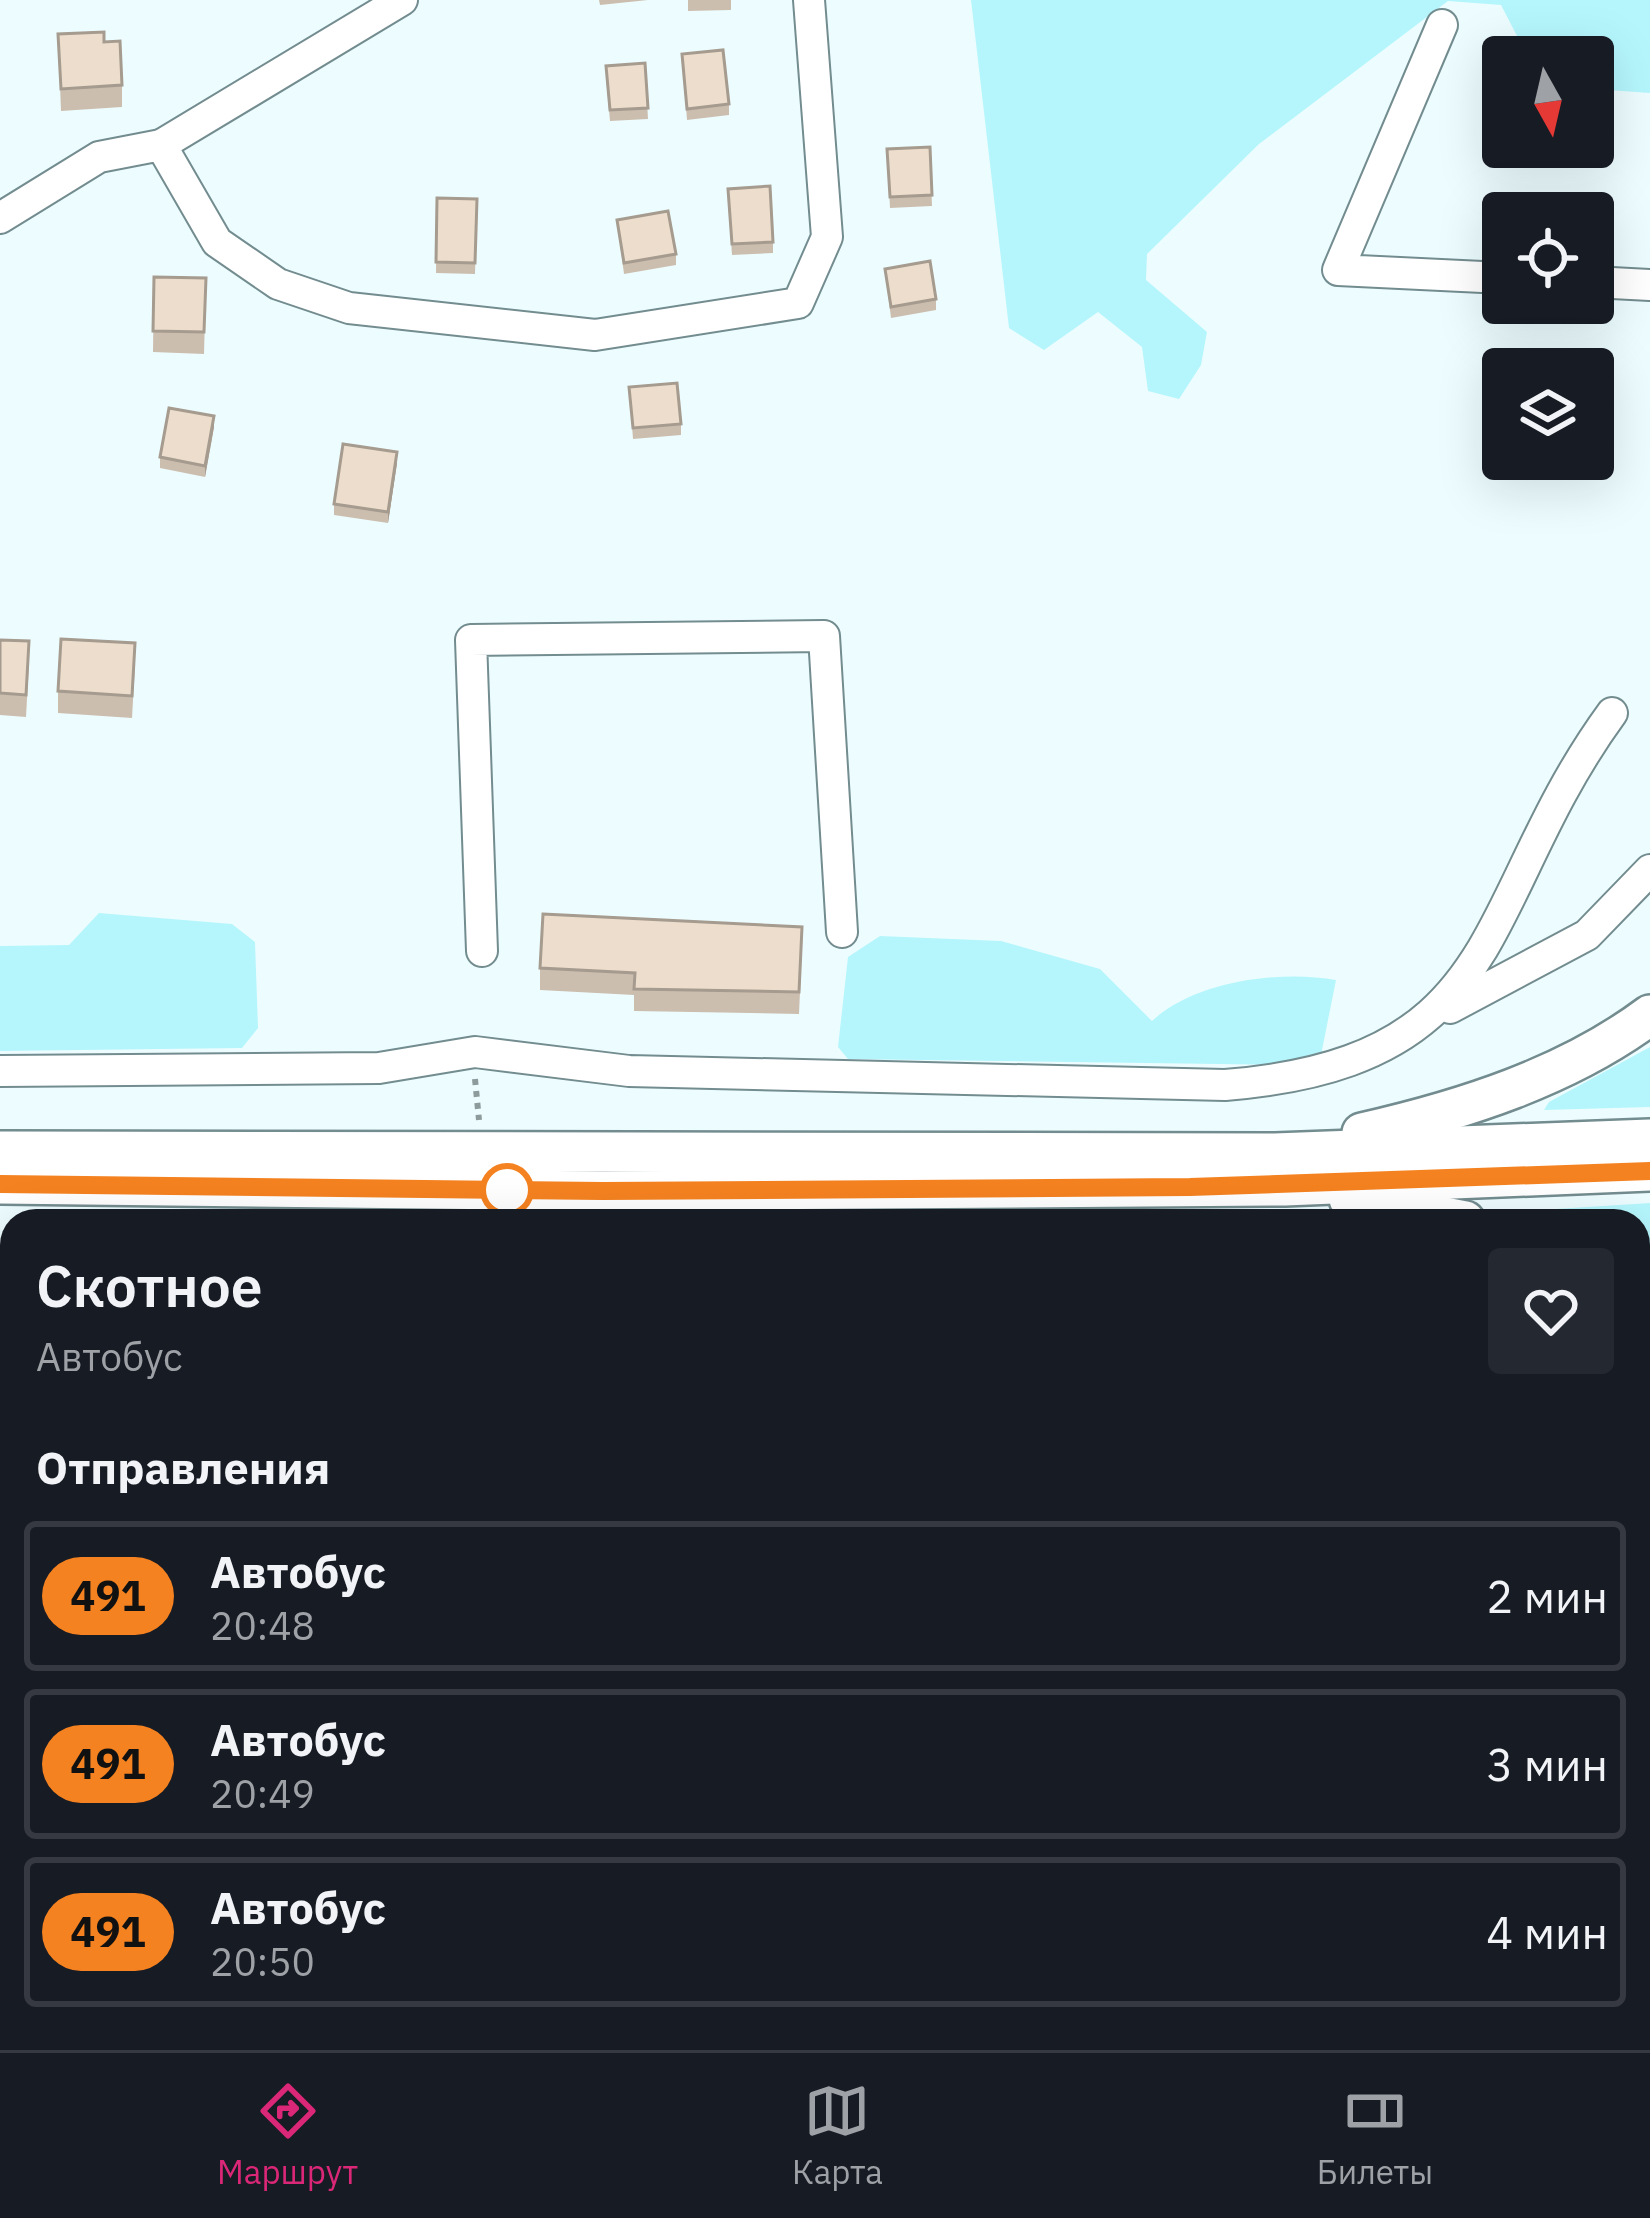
<!DOCTYPE html>
<html lang="ru">
<head>
<meta charset="utf-8">
<style>
  body { margin:0; font-family:"IBM Plex Sans",sans-serif; background:#242831; color:#f1f3f6; height:100vh; display:flex; flex-direction:column; font-size:45px; white-space:nowrap }
  * { box-sizing:border-box; margin:0 }
  p { font-size:39px; color:#9ea1a6 }
  .icon { flex:none; width:66px; height:66px; fill:none; stroke:currentColor; stroke-width:2; stroke-linecap:round; stroke-linejoin:round }
  .map { position:relative; flex:1; overflow:hidden }
  .side { position:absolute; left:0px; top:1209px; width:1650px; height:843px; display:flex; flex-direction:column; background:#171b24; border-radius:36px 36px 0 0; box-shadow:0 12px 48px #0002 }
  .side>* { flex:none }
  .badge { padding:0 24px; border-radius:39px; font-size:42px; line-height:78px }
  .needle { width:78px; rotate:172deg }
  .fabs { position:absolute; left:1482px; top:36px; display:grid; gap:24px }
  .fabs a { display:grid; place-items:center; width:132px; height:132px; border-radius:12px; background:#171b24; box-shadow:0 12px 48px #0002; font-size:60px }
  .map>.badge { position:absolute; translate:-50% -50%; box-shadow:0 0 0 6px #fff }
  h2 { padding:0 36px; font-size:45px; line-height:108px }
  .round { display:grid; place-items:center; flex:none; width:126px; height:126px; border-radius:12px; background:#242831 }
  .head { display:flex; align-items:center; justify-content:space-between; height:204px; padding:0 36px }
  h1 { font-size:57px; font-weight:600; line-height:90px }
  ul { padding:0; list-style:none }
  li { display:flex; align-items:center; gap:36px; height:150px; margin:0 24px 18px; padding:0 12px; border:6px solid #363941; border-radius:12px }
  li div { flex:1 }
  li b { display:block; font-size:45px }
  li em { font-style:normal }
  li .badge { min-width:132px; font-weight:700; text-align:center }
  .tab-bar { display:flex; justify-content:space-around; align-items:center; height:168px; border-top:3px solid #363941; background:#171b24; font-size:33px; color:#9ea1a6 }
  .tab-bar a { display:grid; justify-items:center; gap:6px }
  .tab-bar .selected { color:#db2777 }
  .map>svg:first-child { display:block }
  .green { fill:#b5f6fd }
  .lines { fill:none; stroke-linecap:round; stroke-linejoin:round }
  .minor-casing { stroke:#738c8f; stroke-width:34 }
  .major-casing { stroke:#738c8f; stroke-width:44 }
  .path { stroke:#8e9b9c; stroke-width:6; stroke-dasharray:6 6; stroke-linecap:butt }
  .minor { stroke:#fff; stroke-width:30 }
  .major { stroke:#fff; stroke-width:39 }
  .wall { fill:#ccbeaf }
  .shaded-wall { fill:#a69b8f }
  .building { fill:#edddcc; stroke:#a69b8f; stroke-width:3 }
  .line-casing { stroke:#fff; stroke-width:27 }
  .line { stroke:#f58220; stroke-width:18 }
  .stop-dot { fill:#fff; stroke:#f58220; stroke-width:6 }
</style>
</head>
<body>
<div class="map">
<svg width="1650" height="2050" viewBox="0 0 1650 2050">
  <rect width="100%" height="100%" fill="#edfdff"/>
  <g class="green">
    <polygon points="971,0 1650,0 1650,93 1593,89 1593,57 1528,57 1501,5 1448,1 1259,144 1147,254 1146,280 1207,332 1201,365 1179,399 1148,391 1142,347 1098,312 1044,350 1009,328"/>
    <polygon points="99,913 232,924 255,942 258,1028 242,1048 0,1051 0,946 69,945"/>
    <path d="M880,936L1001,941L1100,969L1152,1021C1195,981 1280,970 1336,980L1321,1055L1293,1065L848,1059L838,1047L848,957Z"/>
    <polygon points="1650,1047 1650,1107 1544,1110 1549,1102"/>
    <polygon points="1650,1203 1650,1245 1638,1240 1638,1221 1568,1221 1549,1216 1555,1209"/>
    <polygon points="0,1255 12,1256 12,1454 0,1454"/>
  </g>
  <g class="lines">
    <g class="minor-casing">
      <g id="minor">
        <polyline points="1442,25 1338,270 1503,278"/>
        <polyline points="161,145 402,0"/>
        <polyline points="0,218 99,157 161,145 217,242 278,284 349,308 595,335 798,303 827,237 809,0"/>
        <polyline points="1593,282 1650,285"/>
        <polyline points="482,951 471,640 824,636 842,932"/>
        <polyline points="1450,1008 1587,935 1650,870"/>
        <path d="M0,1071L379,1068L475,1052L629,1071L1225,1085C1513,1062 1474,902 1612,713"/>
        <polyline points="1638,1743 1650,1727"/>
        <polyline points="0,1954 12,1956"/>
        <polyline points="1478,2040 1500,2050"/>
        <polyline points="944,2045 1324,2050"/>
        <polyline points="789,2050 803,2044 854,2044"/>
      </g>
    </g>
    <g class="major-casing">
      <g id="major">
        <path d="M1362,1133C1463,1110 1567,1077 1650,1015"/>
        <polyline points="0,1151 1275,1153 1650,1139"/>
        <polyline points="0,1184 603,1191 1285,1186 1650,1171"/>
        <polyline points="1349,1199 1465,1221"/>
        <polyline points="1638,1264 1650,1270"/>
      </g>
    </g>
    <polyline class="path" points="475,1079 479,1120"/>
    <use href="#minor" class="minor"/>
    <use href="#major" class="major"/>
  </g>
  <g class="wall">
    <polygon points="599,0 648,0 600,5"/>
    <polygon points="688,0 731,0 731,10 688,11"/>
    <polygon points="58,34 104,42 122,85 122,107 61,111"/>
    <polygon points="682,54 729,104 729,115 687,120"/>
    <polygon points="645,63 648,119 610,121 606,77"/>
    <polygon points="930,147 932,206 890,208 887,149"/>
    <polygon points="437,198 477,199 475,274 436,273"/>
    <polygon points="728,200 773,242 773,253 732,255"/>
    <polygon points="617,220 676,254 676,265 624,274"/>
    <polygon points="885,269 936,299 936,310 891,318"/>
    <polygon points="154,277 206,278 204,354 153,352"/>
    <polygon points="629,387 681,424 681,435 633,439"/>
    <polygon points="214,427 205,477 160,468 160,457"/>
    <polygon points="397,463 388,523 334,515 334,504"/>
    <polygon points="0,640 29,663 26,717 0,715"/>
    <polygon points="135,665 132,718 58,713 58,691"/>
    <polygon points="802,948 799,1014 634,1011 634,995 540,990 540,968"/>
  </g>
  <g class="shaded-wall">
    <polygon points="214,416 214,427 205,477 205,466"/>
    <polygon points="397,452 397,463 388,523 388,512"/>
    <polygon points="1650,1548 1650,1631 1638,1644 1638,1561"/>
  </g>
  <g class="building">
    <polygon points="104,32 104,42 120,41 122,85 61,89 58,34"/>
    <polygon points="723,50 729,104 687,109 682,54"/>
    <polygon points="645,63 648,108 610,110 606,66"/>
    <polygon points="930,147 932,195 890,197 887,149"/>
    <polygon points="770,186 773,242 732,244 728,189"/>
    <polygon points="437,198 477,199 475,263 436,262"/>
    <polygon points="668,211 676,254 624,263 617,220"/>
    <polygon points="930,261 936,299 891,307 885,269"/>
    <polygon points="154,277 206,278 204,332 153,331"/>
    <polygon points="677,383 681,424 633,428 629,387"/>
    <polygon points="169,408 214,416 205,466 160,457"/>
    <polygon points="343,444 397,452 388,512 334,504"/>
    <polygon points="61,639 135,643 132,696 58,691"/>
    <polygon points="0,640 29,641 26,695 0,693"/>
    <polygon points="543,914 802,927 799,992 634,989 635,973 540,968"/>
    <polygon points="1643,1505 1650,1511 1650,1548 1638,1561 1638,1507 1639,1509"/>
    <rect x="134" y="2040" width="204" height="10"/>
    <rect x="433" y="2040" width="216" height="10"/>
    <polygon points="814,2043 986,2044 986,2049 1017,2050 1018,2044 1116,2044 1116,2050 814,2050"/>
    <polygon points="1209,2048 1268,2049 1268,2050 1209,2050"/>
  </g>
  <g class="lines">
    <g class="line-casing">
      <polyline id="line" points="0,1184 603,1191 1190,1187 1650,1171"/>
    </g>
    <use href="#line" class="line"/>
  </g>
  <circle class="stop-dot" cx="507" cy="1190" r="24"/>
</svg>
<div class="fabs">
<a><svg class="needle" viewBox="-14 -14 28 28"><path d="M0-13l5 13h-10z" fill="#e53935"/><path d="M0 13l5-13h-10z" fill="#9ea1a6"/></svg></a>
<a><svg class="icon" aria-label="locate" viewBox="0 0 24 24"><circle cx="12" cy="12" r="6"/><path d="M12 2v4M12 18v4M2 12h4M18 12h4"/></svg></a>
<a><svg class="icon" aria-label="layers" viewBox="0 0 24 24"><path d="M12 4l9 5-9 5-9-5zM3 14l9 5 9-5"/></svg></a>
</div>
<section class="side">
<div class="head"><div><h1>Скотное</h1><p>Автобус</p></div><a class="round"><svg class="icon" aria-label="heart" viewBox="0 0 24 24"><path d="M12 20l-8-8c-3-5 5-10 8-4 3-6 11-1 8 4z"/></svg></a></div>
<h2>Отправления</h2>
<ul>
<li><span class="badge" style="background:#f58220;color:#111">491</span><div><b>Автобус</b><p>20:48</p></div><em>2 мин</em></li>
<li><span class="badge" style="background:#f58220;color:#111">491</span><div><b>Автобус</b><p>20:49</p></div><em>3 мин</em></li>
<li><span class="badge" style="background:#f58220;color:#111">491</span><div><b>Автобус</b><p>20:50</p></div><em>4 мин</em></li>
</ul>
</section>
</div>
<nav class="tab-bar">
<a class="selected"><svg class="icon" aria-label="directions" viewBox="0 0 24 24"><path d="M12 3l9 9-9 9-9-9zM9 14v-3h6M13 9l2 2-2 2"/></svg>Маршрут</a>
<a><svg class="icon" aria-label="map" viewBox="0 0 24 24"><path d="M3 6l6-2 6 2 6-2v14l-6 2-6-2-6 2zM9 4v14M15 6v14"/></svg>Карта</a>
<a><svg class="icon" aria-label="tickets" viewBox="0 0 24 24"><path d="M3 7h18v10H3zM15 7v10"/></svg>Билеты</a>
</nav>
</body>
</html>
